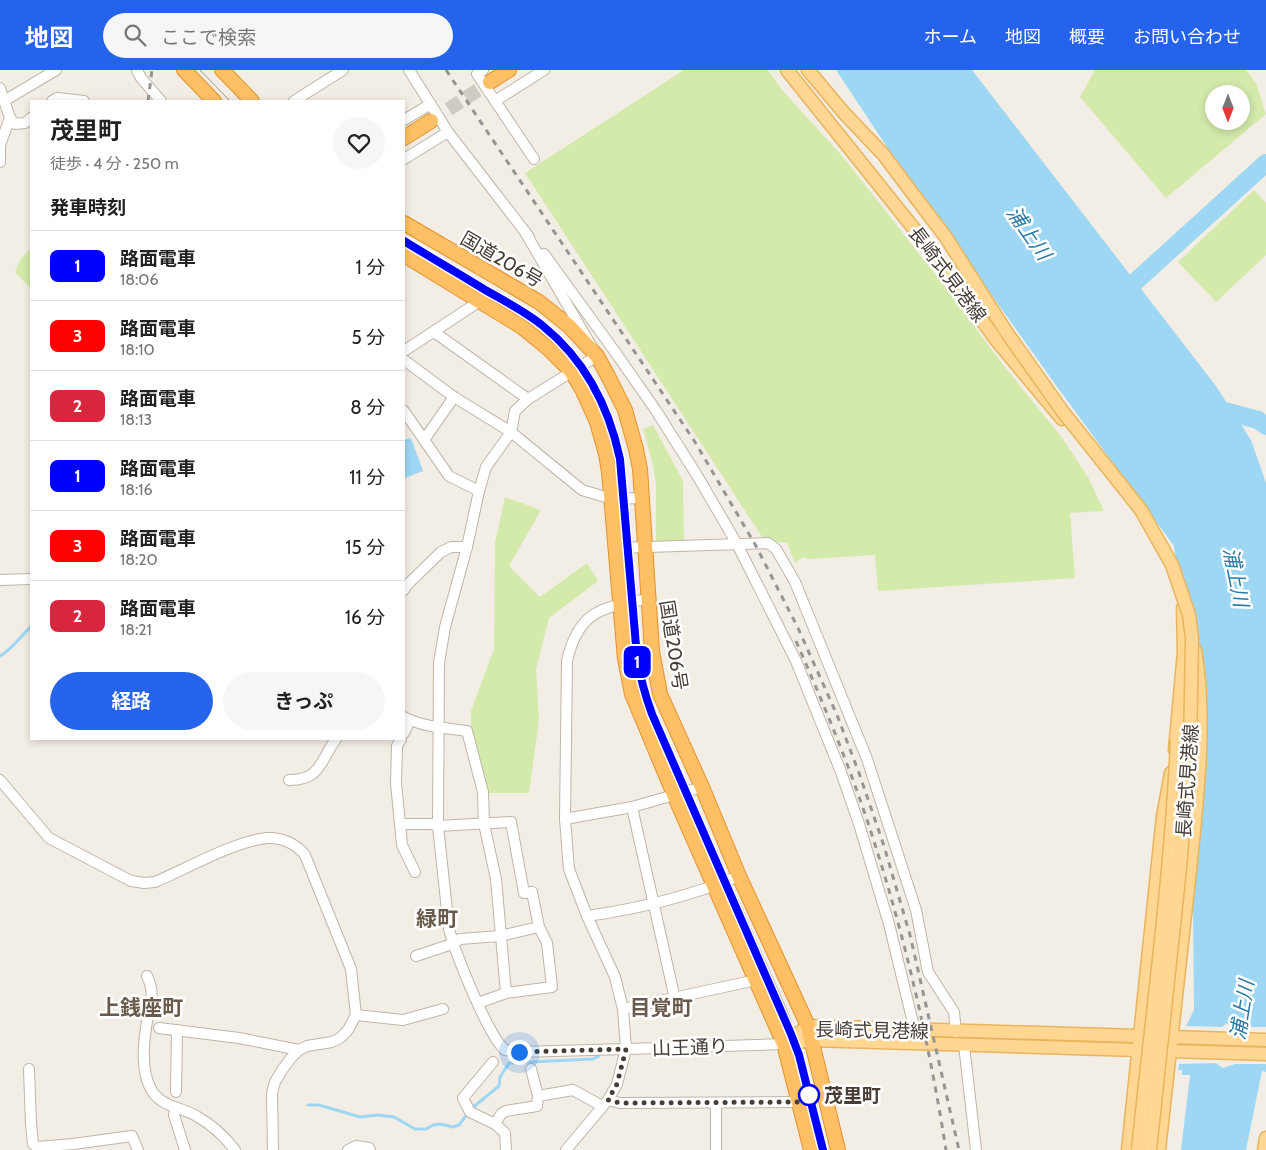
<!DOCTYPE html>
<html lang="ja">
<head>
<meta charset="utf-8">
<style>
  body { margin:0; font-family:Cabin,"Noto Sans JP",sans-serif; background:#f6f6f6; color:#222; height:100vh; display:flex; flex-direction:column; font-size:19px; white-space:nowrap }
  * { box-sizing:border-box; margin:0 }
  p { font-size:16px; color:#767676 }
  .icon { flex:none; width:28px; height:28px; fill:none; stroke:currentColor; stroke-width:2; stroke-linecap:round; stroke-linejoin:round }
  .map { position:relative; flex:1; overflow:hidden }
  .side { position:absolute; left:30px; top:30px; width:375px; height:640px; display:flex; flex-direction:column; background:#fff; border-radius:0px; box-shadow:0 2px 8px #0003 }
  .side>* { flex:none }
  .badge { padding:0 10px; border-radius:8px; font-size:18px; line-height:32px }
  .needle { width:32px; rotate:180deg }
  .buttons { position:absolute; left:1205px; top:15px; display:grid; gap:10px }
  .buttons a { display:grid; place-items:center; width:45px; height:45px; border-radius:50%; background:#fff; box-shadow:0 2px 8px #0003; font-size:25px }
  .you { position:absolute; width:25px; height:25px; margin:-12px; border:4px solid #fff; border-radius:50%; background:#1a73e8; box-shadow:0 0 0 8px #1a73e833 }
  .map>.badge { position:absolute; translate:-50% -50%; box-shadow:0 0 0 2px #fff }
  h2 { padding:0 20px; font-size:19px; line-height:45px }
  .round { display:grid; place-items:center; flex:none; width:52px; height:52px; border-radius:26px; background:#f6f6f6 }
  .overview { display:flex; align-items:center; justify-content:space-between; height:85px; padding:0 20px }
  h1 { font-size:24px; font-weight:700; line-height:38px }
  .button { display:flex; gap:10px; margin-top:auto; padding:10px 20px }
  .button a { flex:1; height:58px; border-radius:30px; background:#2563eb; color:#fff; font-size:20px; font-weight:700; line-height:58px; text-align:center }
  .button a+a { background:#f6f6f6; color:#222 }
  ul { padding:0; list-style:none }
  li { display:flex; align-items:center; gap:15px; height:70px; padding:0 20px; border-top:1px solid #e0e0e0 }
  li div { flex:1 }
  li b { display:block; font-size:19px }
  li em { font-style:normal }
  li .badge { min-width:55px; font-weight:700; text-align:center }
  header { display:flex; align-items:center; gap:30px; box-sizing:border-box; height:70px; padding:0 25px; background:#2563eb; color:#fff }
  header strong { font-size:24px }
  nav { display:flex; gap:28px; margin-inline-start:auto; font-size:18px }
  .search { width:350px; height:45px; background:#f6f6f6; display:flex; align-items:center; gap:12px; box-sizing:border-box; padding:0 18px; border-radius:28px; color:#767676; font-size:19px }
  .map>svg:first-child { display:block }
  .green { fill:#d3eaab; fill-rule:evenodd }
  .water { fill:#9dd7f4 }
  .pier { fill:#f3eee5 }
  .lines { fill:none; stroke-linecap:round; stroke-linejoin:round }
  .stream { stroke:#9dd7f4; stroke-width:3 }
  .river { stroke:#9dd7f4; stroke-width:18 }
  .highway-tunnel { stroke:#d0cbc2; stroke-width:14; stroke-dasharray:14 7; stroke-linecap:butt }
  .minor-casing { stroke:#bfb5a7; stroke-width:12 }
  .major-casing { stroke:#e9b45d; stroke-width:15 }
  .highway-casing { stroke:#e5922d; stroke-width:16 }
  .minor { stroke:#fff; stroke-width:10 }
  .major { stroke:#ffd792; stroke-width:12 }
  .highway { stroke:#ffbf64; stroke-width:14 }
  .tram { stroke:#959595; stroke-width:1 }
  .rail { stroke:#959595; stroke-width:3; stroke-dasharray:6 6; stroke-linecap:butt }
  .major-bridge-casing { stroke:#e9b45d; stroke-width:15; stroke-linecap:butt }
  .major-bridge { stroke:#ffd792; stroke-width:12 }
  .line-casing { stroke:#fff; stroke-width:11 }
  .line { stroke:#00f; stroke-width:8 }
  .walk { stroke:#463d34; stroke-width:5; stroke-dasharray:0 9 }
  .stop-dot { fill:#fff; stroke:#00f; stroke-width:2.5 }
  .labels { text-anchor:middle; stroke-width:5; stroke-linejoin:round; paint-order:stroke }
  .street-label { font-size:19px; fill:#463d34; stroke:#fff }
  .stop-label { font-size:19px; font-weight:bold; fill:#463d34; stroke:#fff; text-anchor:start }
  .water-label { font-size:20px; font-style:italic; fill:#267aa6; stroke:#fff }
  .quarter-label { font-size:21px; font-weight:bold; fill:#695a4b; stroke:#fff }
</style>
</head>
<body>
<header>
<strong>地図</strong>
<div class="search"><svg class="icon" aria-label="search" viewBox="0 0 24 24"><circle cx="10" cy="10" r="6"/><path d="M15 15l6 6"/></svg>ここで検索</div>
<nav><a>ホーム</a><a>地図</a><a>概要</a><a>お問い合わせ</a></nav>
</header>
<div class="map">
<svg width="1266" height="1080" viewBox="0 0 1266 1080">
  <rect width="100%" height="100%" fill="#f3eee5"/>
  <g class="green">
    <polygon points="684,0 768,0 783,21 843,87 939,209 1004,296 1063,369 1089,409 1104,441 1070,443 1075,508 878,521 875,485 809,489 803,487 795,493 787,473 764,470 525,103"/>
    <path d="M1095,0H1246L1256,13L1266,44L1166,128L1080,27ZM1214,24H1241V51H1214Z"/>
    <polygon points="1254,120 1266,133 1266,185 1216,232 1178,192"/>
    <polygon points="31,178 31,219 15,202 20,190"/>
    <polygon points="653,355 683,411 684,471 656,471 656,414 652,391 643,359"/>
    <polygon points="505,427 541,440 509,496 540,527 587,493 598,511 549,548 536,599 539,650 529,723 487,723 471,656 471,641 494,579 495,473"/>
  </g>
  <g class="water">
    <polygon points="836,0 972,0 1216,316 1251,370 1266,413 1266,1002 1262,1001 1246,1080 1181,1080 1190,1005 1182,1005 1182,1000 1178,1000 1186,956 1194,940 1193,837 1195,634 1174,476 1055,314 901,98"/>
    <polygon points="411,368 423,401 405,408 404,370"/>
  </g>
  <polygon class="pier" points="1231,953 1236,954 1238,957 1266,957 1266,994 1235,994 1223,998 1216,993 1179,994 1186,956 1222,957 1226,954"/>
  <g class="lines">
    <g class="stream">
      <path d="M0,586C13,579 20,566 31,557"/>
      <polyline points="308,1035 319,1035 360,1047 378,1045 394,1047 415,1059 426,1059 433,1055 440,1054 453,1057 459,1055 468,1043"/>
      <polyline points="471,1039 499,1016 500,1007 509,993 593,989 599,986"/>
    </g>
    <g class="river">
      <polyline points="1135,212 1266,93"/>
      <polyline points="1210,337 1258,350 1266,356"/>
    </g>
    <polyline class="highway-tunnel" points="431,51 490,12"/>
    <g class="minor-casing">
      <g id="minor">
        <polyline points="137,0 141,8 161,31"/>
        <polyline points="409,0 448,62 529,167"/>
        <polyline points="483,0 477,4 534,89"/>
        <polyline points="0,18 10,48 0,75 0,92"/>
        <polyline points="4,31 56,0"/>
        <polyline points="52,31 57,28 84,31"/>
        <polyline points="294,31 343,0"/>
        <polyline points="495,31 544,0"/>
        <polyline points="10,48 15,54 25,53 31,48"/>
        <polyline points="404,50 431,34"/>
        <polyline points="404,89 448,62"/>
        <path d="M525,162L597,286L528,329L515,341L511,362L486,397L479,421L467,477L445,557L439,593L438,756L449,859C455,882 488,966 505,980L519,982L626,979L623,939L615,907L587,846L569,799L565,749L567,591C578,541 602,537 648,529"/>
        <polyline points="544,184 613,279 655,339 698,407 737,474 796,591 841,702 859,754 889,854 915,961"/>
        <polyline points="434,262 528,329"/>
        <polyline points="404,281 480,231"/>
        <polyline points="404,290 454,327 511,362 582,420 612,429 642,428"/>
        <polyline points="404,341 449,406 479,421"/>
        <polyline points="424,370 454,327"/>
        <polyline points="616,478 768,473 776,479 795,512 867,689 916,840 928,902 954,942 956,962"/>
        <polyline points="0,510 31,509"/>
        <polyline points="404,520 407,515 441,482 451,477 467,477"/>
        <path d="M404,647C422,657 446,658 467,661L483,722L484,754L496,809L506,923"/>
        <polyline points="404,663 410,650"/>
        <polyline points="401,669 397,676 396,713 402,775 415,802"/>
        <path d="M0,710L49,768L131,811L144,813L155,812C186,799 235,771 267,768C282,767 296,774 305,785L351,899L356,945L348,960L340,968L332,972L307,976L299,980L291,988L282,1000L275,1012L272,1023L273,1080"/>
        <path d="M289,710C321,710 320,691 336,669"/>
        <polyline points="632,737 675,929"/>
        <polyline points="565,749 632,737 702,717"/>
        <polyline points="400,754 432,754 438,756 511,752 524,823 532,822 539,857 547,873 552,917 506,923 478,933"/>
        <path d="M587,846C638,839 690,826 739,806"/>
        <polyline points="416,886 449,875 460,869 500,866 539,857"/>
        <path d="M147,906C157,927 148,938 146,958C143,978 141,1003 152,1021C163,1038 183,1037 198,1047C212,1055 225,1067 235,1080"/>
        <polyline points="623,939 756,910"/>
        <polyline points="356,945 403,950 443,939"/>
        <polyline points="159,958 239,968 299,980"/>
        <polyline points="964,975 976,1080"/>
        <polyline points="493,992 463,1028 470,1042 495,1054 505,1063 506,1080"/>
        <polyline points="29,999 31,1054 33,1074 37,1077 73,1074 132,1066 138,1080"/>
        <polyline points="531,999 538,1026"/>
        <polyline points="176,1022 177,960"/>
        <polyline points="608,1030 620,1033 798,1032"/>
        <polyline points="716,1033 716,1080"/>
        <polyline points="175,1038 174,1045 185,1080"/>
        <polyline points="495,1054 501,1044 506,1041 537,1036 538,1026 573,1020 602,1036"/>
        <polyline points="348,1080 356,1076 369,1078 370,1080"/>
        <polyline points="566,1080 608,1030 617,1014 626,979 784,974"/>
      </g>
    </g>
    <g class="major-casing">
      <g id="major">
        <polyline points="787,0 931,180 997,271 1062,349"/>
        <polyline points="808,0 844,43 883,84 916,128 945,166 1007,263"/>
        <polyline points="1175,680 1184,582 1183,538"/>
        <polyline points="784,974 808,956 1266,970"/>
        <polyline points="786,974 811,970 1266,984"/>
        <polyline points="1128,1080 1163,746 1171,703"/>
        <path d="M1159,1080C1169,987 1180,894 1190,800C1197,731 1207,649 1195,580"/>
        <polyline points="1264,1080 1266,1068"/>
      </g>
    </g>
    <g class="highway-casing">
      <g id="highway">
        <polyline points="184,0 214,31"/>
        <polyline points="222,0 252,31"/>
        <polyline points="490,12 509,0"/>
        <polyline points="404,68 431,51"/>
        <polyline points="404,153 539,232 569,256 597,286 608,306 625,340 636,379 640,399 652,581 660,624 702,717 739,806 808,956 838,1080"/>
        <polyline points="404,185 522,257 549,279 571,301 582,319 597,352 606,384 609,402 625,589 632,624 678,734 784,974 811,1080"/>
      </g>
    </g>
    <use href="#minor" class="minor"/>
    <use href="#major" class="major"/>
    <use href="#highway" class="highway"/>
    <g class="tram">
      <polyline points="200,0 230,31"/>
      <path d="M404,166C434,184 465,202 495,221C512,231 531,240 546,253C588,288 614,335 624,388L641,586L644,604L656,643L788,943L803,984L828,1080"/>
    </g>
    <g class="rail">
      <polyline points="446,0 695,372 756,476 798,558 837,645 859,703 884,776 910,865 959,1080"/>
      <polyline points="148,31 152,0"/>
      <path d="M796,571C821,628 845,685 865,744C902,853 928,966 946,1080"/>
    </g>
    <g class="major-bridge-casing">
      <g id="major-bridge">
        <polyline points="1007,263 1063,342 1141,440 1172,495 1189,545 1192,568 1190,680 1180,798 1150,1080"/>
        <path d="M1138,1080C1152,944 1171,807 1177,670"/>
      </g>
    </g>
    <use href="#major-bridge" class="major-bridge"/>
  </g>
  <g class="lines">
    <g class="line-casing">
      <path id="line" d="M404,171C430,187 456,202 482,218C502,230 525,241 543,256C585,290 609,337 620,389L637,587C640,607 645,625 652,644L791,964L799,985L823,1080"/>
    </g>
    <use href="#line" class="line"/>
    <polyline class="walk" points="519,982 626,979 617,1014 608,1030 620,1033 798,1032 809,1025"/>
  </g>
  <circle class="stop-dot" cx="809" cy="1025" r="10"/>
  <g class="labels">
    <g class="street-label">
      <text transform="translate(502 189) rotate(30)" y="7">国道206号</text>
      <text transform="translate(948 204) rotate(53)" y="7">長崎式見港線</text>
      <text transform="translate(674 575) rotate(81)" y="7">国道206号</text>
      <text transform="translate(1187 711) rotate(-86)" y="7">長崎式見港線</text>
      <text transform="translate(872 960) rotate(1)" y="7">長崎式見港線</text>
      <text transform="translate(690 977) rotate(-2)" y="7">山王通り</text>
    </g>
    <g class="stop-label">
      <text x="824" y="1032">茂里町</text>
    </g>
    <g class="water-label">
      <text transform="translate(1029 163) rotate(55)" y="7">浦上川</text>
      <text transform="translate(1236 507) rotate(79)" y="7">浦上川</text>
      <text transform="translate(1242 940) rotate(-81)" y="7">浦上川</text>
    </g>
    <g class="quarter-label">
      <text x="437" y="856">緑町</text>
      <text x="141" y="945">上銭座町</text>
      <text x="661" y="945">目覚町</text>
    </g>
  </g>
</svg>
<div class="buttons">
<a><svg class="needle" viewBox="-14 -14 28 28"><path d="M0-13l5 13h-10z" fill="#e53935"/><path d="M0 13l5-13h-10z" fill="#767676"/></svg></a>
</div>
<div class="you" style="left:519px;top:982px"></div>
<b class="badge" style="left:637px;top:592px;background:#00f;color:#fff">1</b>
<section class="side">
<div class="overview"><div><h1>茂里町</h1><p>徒歩 · 4 分 · 250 m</p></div><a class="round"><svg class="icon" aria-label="heart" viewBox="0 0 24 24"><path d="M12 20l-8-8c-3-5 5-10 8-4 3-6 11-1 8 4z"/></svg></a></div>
<h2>発車時刻</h2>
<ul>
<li><span class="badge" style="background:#00f;color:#fff">1</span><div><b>路面電車</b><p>18:06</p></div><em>1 分</em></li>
<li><span class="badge" style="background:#f00;color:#fff">3</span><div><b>路面電車</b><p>18:10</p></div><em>5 分</em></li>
<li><span class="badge" style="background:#d7263d;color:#fff">2</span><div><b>路面電車</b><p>18:13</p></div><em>8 分</em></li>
<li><span class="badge" style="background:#00f;color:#fff">1</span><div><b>路面電車</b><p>18:16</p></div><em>11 分</em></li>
<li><span class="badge" style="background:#f00;color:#fff">3</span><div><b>路面電車</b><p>18:20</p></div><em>15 分</em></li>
<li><span class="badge" style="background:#d7263d;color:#fff">2</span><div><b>路面電車</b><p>18:21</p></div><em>16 分</em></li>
</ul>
<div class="button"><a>経路</a><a>きっぷ</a></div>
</section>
</div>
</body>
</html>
